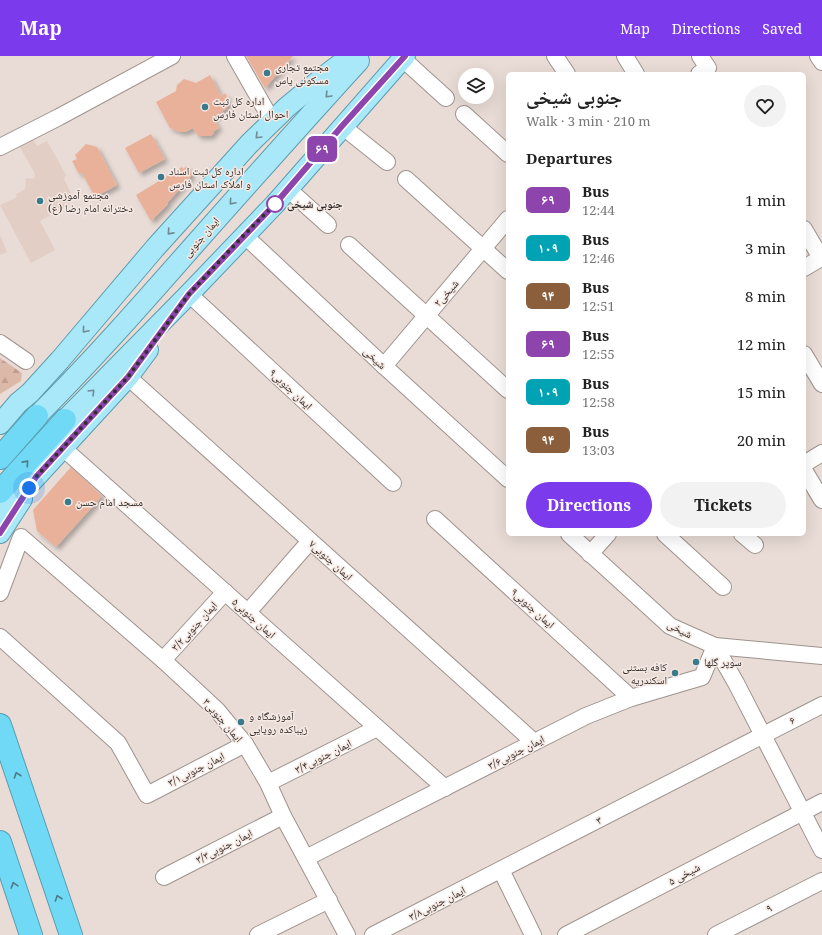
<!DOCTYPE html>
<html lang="en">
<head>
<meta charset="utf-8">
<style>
  body { margin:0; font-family:"Noto Serif","Noto Naskh Arabic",serif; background:#f2f2f2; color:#222; height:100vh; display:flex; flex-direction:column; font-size:15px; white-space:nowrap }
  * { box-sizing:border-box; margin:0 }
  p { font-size:13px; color:#767676 }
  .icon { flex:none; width:22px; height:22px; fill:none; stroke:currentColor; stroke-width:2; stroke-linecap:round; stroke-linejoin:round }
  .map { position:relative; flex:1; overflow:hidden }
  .side { position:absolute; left:506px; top:16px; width:300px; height:464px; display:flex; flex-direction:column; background:#fff; border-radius:6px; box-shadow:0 4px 16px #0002 }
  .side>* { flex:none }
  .badge { padding:0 8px; border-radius:6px; font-size:14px; line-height:26px }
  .fabs { position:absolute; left:458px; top:12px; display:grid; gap:8px }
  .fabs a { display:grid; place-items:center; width:36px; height:36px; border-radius:50%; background:#fff; box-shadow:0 4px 16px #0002; font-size:20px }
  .you { position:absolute; width:20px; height:20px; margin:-10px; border:3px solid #fff; border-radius:50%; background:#1a73e8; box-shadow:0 0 0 6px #1a73e833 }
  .map>.badge { position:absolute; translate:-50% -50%; box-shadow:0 0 0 2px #fff }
  h2 { padding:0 20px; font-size:15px; line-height:36px }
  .round { display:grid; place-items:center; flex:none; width:42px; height:42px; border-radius:21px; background:#f2f2f2 }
  .overview { display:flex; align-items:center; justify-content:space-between; height:68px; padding:0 20px }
  h1 { font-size:19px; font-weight:700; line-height:30px }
  .primary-button { display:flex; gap:8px; margin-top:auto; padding:8px 20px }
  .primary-button a { flex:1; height:46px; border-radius:24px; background:#7c3aed; color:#fff; font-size:16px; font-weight:700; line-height:46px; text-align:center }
  .primary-button a+a { background:#f2f2f2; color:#222 }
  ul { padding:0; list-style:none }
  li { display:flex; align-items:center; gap:12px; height:48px; padding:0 20px }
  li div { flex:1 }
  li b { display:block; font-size:15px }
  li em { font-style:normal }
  li .badge { min-width:44px; font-weight:700; text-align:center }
  header { display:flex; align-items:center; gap:24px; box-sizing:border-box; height:56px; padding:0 20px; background:#7c3aed; color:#fff }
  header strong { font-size:19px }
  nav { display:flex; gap:22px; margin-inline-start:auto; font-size:14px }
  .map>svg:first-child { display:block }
  .built { fill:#e2cec5 }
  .forest { fill:url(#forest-firs) }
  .building { fill:#e9b19a; filter:url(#shadow) }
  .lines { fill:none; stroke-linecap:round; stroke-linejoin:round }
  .minor-casing { stroke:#9f938e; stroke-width:18 }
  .major-casing { stroke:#5b9daf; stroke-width:22 }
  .highway-casing { stroke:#5b9daf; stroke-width:24 }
  .minor { stroke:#fff; stroke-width:16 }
  .major { stroke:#a9e8f9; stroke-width:20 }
  .highway { stroke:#70d9f5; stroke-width:22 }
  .oneway { stroke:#6e8b92 }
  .oneway2 { stroke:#4e7b86 }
  .line-casing { stroke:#fff; stroke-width:9 }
  .line { stroke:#8e44ad; stroke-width:6 }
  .walk { stroke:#332e2c; stroke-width:4; stroke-dasharray:0 7.2 }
  .poi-dot { fill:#397b8c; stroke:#f6e9e3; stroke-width:1.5 }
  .stop-dot { fill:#fff; stroke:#8e44ad; stroke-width:2 }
  .labels { text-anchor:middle; stroke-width:3; stroke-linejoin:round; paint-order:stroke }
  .poi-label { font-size:11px; fill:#332e2c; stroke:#f6e9e3; text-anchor:start }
  .stop-label { font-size:11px; font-weight:bold; fill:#332e2c; stroke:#f6e9e3; text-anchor:start }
  .street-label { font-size:11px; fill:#332e2c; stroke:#f6e9e3 }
</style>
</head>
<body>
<header>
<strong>Map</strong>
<nav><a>Map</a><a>Directions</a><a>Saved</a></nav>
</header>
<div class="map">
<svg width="822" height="879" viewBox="0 0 822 879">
  <defs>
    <pattern id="forest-firs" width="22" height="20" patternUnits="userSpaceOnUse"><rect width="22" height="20" fill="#dcb8a9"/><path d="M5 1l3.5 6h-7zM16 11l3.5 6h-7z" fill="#bd9e92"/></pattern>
    <filter id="shadow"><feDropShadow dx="3.5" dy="3.5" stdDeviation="2" flood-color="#0004"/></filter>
  </defs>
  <rect width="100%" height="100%" fill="#e9dcd6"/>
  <g class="built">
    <polygon points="33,84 37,90 47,85 66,119 64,123 73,141 69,149 40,165 55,194 31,207 0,149 17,141 16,138 25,133 26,122 34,123 35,118 20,91"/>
    <polygon points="0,179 7,196 0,199"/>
  </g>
  <polygon class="forest" points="0,302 22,317 21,325 0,338"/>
  <g class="building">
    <polygon points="246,0 293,0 265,32"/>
    <polygon points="210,19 221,40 226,37 228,49 226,53 213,62 219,72 214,75 213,78 210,80 198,80 193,72 185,76 180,76 170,72 156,46 176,35 177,29 184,23 196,27"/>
    <polygon points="151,78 165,103 139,117 125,92"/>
    <polygon points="86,88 97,91 117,129 95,141 82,117 79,118 72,105 77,103 75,99"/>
    <polygon points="187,110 192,119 167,147 168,148 151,165 136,139 182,111 183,113"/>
    <polygon points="71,411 102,440 56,491 37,475 33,454"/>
  </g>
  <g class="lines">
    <g class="minor-casing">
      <g id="minor">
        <polyline points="235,0 272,65"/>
        <polyline points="555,0 567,18"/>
        <polyline points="625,0 636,18"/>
        <polyline points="818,0 822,6"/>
        <polyline points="403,3 446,42"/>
        <polyline points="699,18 708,12 700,0"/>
        <polyline points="464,58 508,98"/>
        <polyline points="342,70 387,106"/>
        <polyline points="0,91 59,61 172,0"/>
        <polyline points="406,123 508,215"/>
        <polyline points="288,133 328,169"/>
        <polyline points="804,173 821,202 804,212"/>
        <polyline points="244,179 384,310 508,423"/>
        <polyline points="349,189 508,334"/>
        <polyline points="189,238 393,427"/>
        <polyline points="0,287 26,305"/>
        <polyline points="804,298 822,328"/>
        <polyline points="384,310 508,163"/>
        <polyline points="128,321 534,686"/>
        <polyline points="63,392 445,732"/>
        <polyline points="804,408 822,397"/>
        <polyline points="804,414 822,444"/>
        <polyline points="435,463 631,642"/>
        <polyline points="569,478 670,570 715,590 822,600"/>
        <polyline points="665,478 723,531"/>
        <polyline points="742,478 755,489"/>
        <polyline points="590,498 608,478"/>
        <polyline points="0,537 21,481 163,604 217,654 245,688 268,727 283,760 347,879"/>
        <polyline points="248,556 310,485"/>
        <polyline points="0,581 118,687 147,739 245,688"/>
        <polyline points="715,590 736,627 822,794"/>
        <polyline points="163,604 225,536"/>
        <polyline points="268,727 377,672"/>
        <polyline points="306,802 586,660 631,642 702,621 715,590"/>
        <polyline points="501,814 533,879"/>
        <polyline points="164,821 283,760"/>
        <polyline points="258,879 329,844"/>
        <polyline points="373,879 822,649"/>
        <polyline points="566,879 822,746"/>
        <polyline points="716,879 822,825"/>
      </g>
    </g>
    <g class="major-casing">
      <g id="major">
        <path d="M37,360C92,305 143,247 194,189C249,127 304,65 359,5"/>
        <polyline points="65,364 189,238 275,148 405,0"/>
        <polyline points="0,368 18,347 30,337 60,304 155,192 250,87 287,51 327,18 351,0"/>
        <polyline points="0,453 8,450 36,421 128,321 148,294"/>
        <polyline points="0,477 22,443"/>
      </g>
    </g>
    <g class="highway-casing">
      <g id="highway">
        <polyline points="0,402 37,360"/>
        <polyline points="0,436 65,364"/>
        <polyline points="0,669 71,879"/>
        <polyline points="0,786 31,879"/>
      </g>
    </g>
    <use href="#minor" class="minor"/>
    <use href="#major" class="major"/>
    <use href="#highway" class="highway"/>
  </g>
  <defs><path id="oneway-chevron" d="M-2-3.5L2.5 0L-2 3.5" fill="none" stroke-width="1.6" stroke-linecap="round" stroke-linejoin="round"/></defs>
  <g class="oneway">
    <use href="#oneway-chevron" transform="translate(328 39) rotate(133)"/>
    <use href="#oneway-chevron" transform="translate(258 80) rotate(135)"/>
    <use href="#oneway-chevron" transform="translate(232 146) rotate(131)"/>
    <use href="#oneway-chevron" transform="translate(170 176) rotate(132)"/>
    <use href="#oneway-chevron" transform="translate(85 274) rotate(130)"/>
    <use href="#oneway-chevron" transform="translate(92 336) rotate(-45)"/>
  </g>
  <g class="oneway2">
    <use href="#oneway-chevron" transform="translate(26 407) rotate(-48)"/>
    <use href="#oneway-chevron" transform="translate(17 719) rotate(-109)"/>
    <use href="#oneway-chevron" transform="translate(14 829) rotate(-108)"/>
    <use href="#oneway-chevron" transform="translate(58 842) rotate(-109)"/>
  </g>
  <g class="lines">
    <g class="line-casing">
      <polyline id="line" points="0,477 36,421 128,321 189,238 275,148 342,70 405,0"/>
    </g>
    <use href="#line" class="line"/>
    <polyline class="walk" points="29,432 36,421 128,321 189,238 244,179 275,148"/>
  </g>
  <g class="poi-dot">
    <circle cx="267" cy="17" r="4"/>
    <circle cx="205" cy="51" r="4"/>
    <circle cx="161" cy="121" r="4"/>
    <circle cx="40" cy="145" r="4"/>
    <circle cx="68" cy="446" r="4"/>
    <circle cx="696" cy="606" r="4"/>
    <circle cx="675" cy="617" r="4"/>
    <circle cx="241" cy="666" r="4"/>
  </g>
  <circle class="stop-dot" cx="275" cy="148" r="8"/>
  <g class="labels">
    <g class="poi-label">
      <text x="275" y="15">مجتمع تجاری<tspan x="275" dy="13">مسکونی یاس</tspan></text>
      <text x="213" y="49">اداره کل ثبت<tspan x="213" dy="13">احوال استان فارس</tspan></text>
      <text x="169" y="119">اداره کل ثبت اسناد<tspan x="169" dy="13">و املاک استان فارس</tspan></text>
      <text x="48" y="143">مجتمع آموزشی<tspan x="48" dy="13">دخترانه امام رضا (ع)</tspan></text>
      <text x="76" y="450">مسجد امام حسن</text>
      <text x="704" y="610">سوپر گلها</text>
      <text x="667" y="615" text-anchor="end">کافه بستنی<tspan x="667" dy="13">اسکندریه</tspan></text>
      <text x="249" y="664">آموزشگاه و<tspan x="249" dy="13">زیباکده رویایی</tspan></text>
    </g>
    <g class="stop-label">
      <text x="287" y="152">جنوبی شیخی</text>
    </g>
    <g class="street-label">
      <text transform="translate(201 181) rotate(-49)" y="4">ایمان جنوبی</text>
      <text transform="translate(446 237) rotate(-49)" y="4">شیخی۲</text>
      <text transform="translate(375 302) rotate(43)" y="4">شیخی</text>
      <text transform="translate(291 333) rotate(43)" y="4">ایمان جنوبی۹</text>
      <text transform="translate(331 504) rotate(42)" y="4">ایمان جنوبی۷</text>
      <text transform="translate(533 552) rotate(42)" y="4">ایمان جنوبی۹</text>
      <text transform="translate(254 562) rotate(42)" y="4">ایمان جنوبی۵</text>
      <text transform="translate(194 570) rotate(-48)" y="4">ایمان جنوبی۳/۲</text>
      <text transform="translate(680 573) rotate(28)" y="4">شیخی</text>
      <text transform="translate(223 664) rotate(49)" y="4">ایمان جنوبی۳</text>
      <text transform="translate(792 664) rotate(-28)" y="4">۶</text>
      <text transform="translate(516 696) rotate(-27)" y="4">ایمان جنوبی۳/۶</text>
      <text transform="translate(323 700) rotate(-27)" y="4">ایمان جنوبی۳/۴</text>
      <text transform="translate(196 713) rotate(-27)" y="4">ایمان جنوبی۳/۱</text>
      <text transform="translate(599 764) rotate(-27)" y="4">۳</text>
      <text transform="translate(224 790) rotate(-27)" y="4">ایمان جنوبی۳/۳</text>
      <text transform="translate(684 818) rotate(-28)" y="4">شیخی ۵</text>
      <text transform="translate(437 847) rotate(-27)" y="4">ایمان جنوبی۳/۸</text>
      <text transform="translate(769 852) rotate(-27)" y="4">۹</text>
    </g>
  </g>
</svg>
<div class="fabs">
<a><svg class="icon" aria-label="layers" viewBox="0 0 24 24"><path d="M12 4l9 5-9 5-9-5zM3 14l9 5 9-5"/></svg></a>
</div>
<div class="you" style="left:29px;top:432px"></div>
<b class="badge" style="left:322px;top:93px;background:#8e44ad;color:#fff">۶۹</b>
<section class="side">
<div class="overview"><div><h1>جنوبی شیخی</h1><p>Walk · 3 min · 210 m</p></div><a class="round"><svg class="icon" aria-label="heart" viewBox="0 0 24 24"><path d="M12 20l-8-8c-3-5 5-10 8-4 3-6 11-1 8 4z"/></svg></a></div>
<h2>Departures</h2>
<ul>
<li><span class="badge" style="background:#8e44ad;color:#fff">۶۹</span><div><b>Bus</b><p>12:44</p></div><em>1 min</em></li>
<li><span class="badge" style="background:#00a3b4;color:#fff">۱۰۹</span><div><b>Bus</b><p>12:46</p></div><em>3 min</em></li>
<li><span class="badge" style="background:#8b5e3c;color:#fff">۹۴</span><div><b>Bus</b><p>12:51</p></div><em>8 min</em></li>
<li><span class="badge" style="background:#8e44ad;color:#fff">۶۹</span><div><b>Bus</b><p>12:55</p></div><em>12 min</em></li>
<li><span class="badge" style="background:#00a3b4;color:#fff">۱۰۹</span><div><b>Bus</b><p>12:58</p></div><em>15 min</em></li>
<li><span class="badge" style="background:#8b5e3c;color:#fff">۹۴</span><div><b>Bus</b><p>13:03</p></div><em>20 min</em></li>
</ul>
<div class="primary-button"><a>Directions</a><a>Tickets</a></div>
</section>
</div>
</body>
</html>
